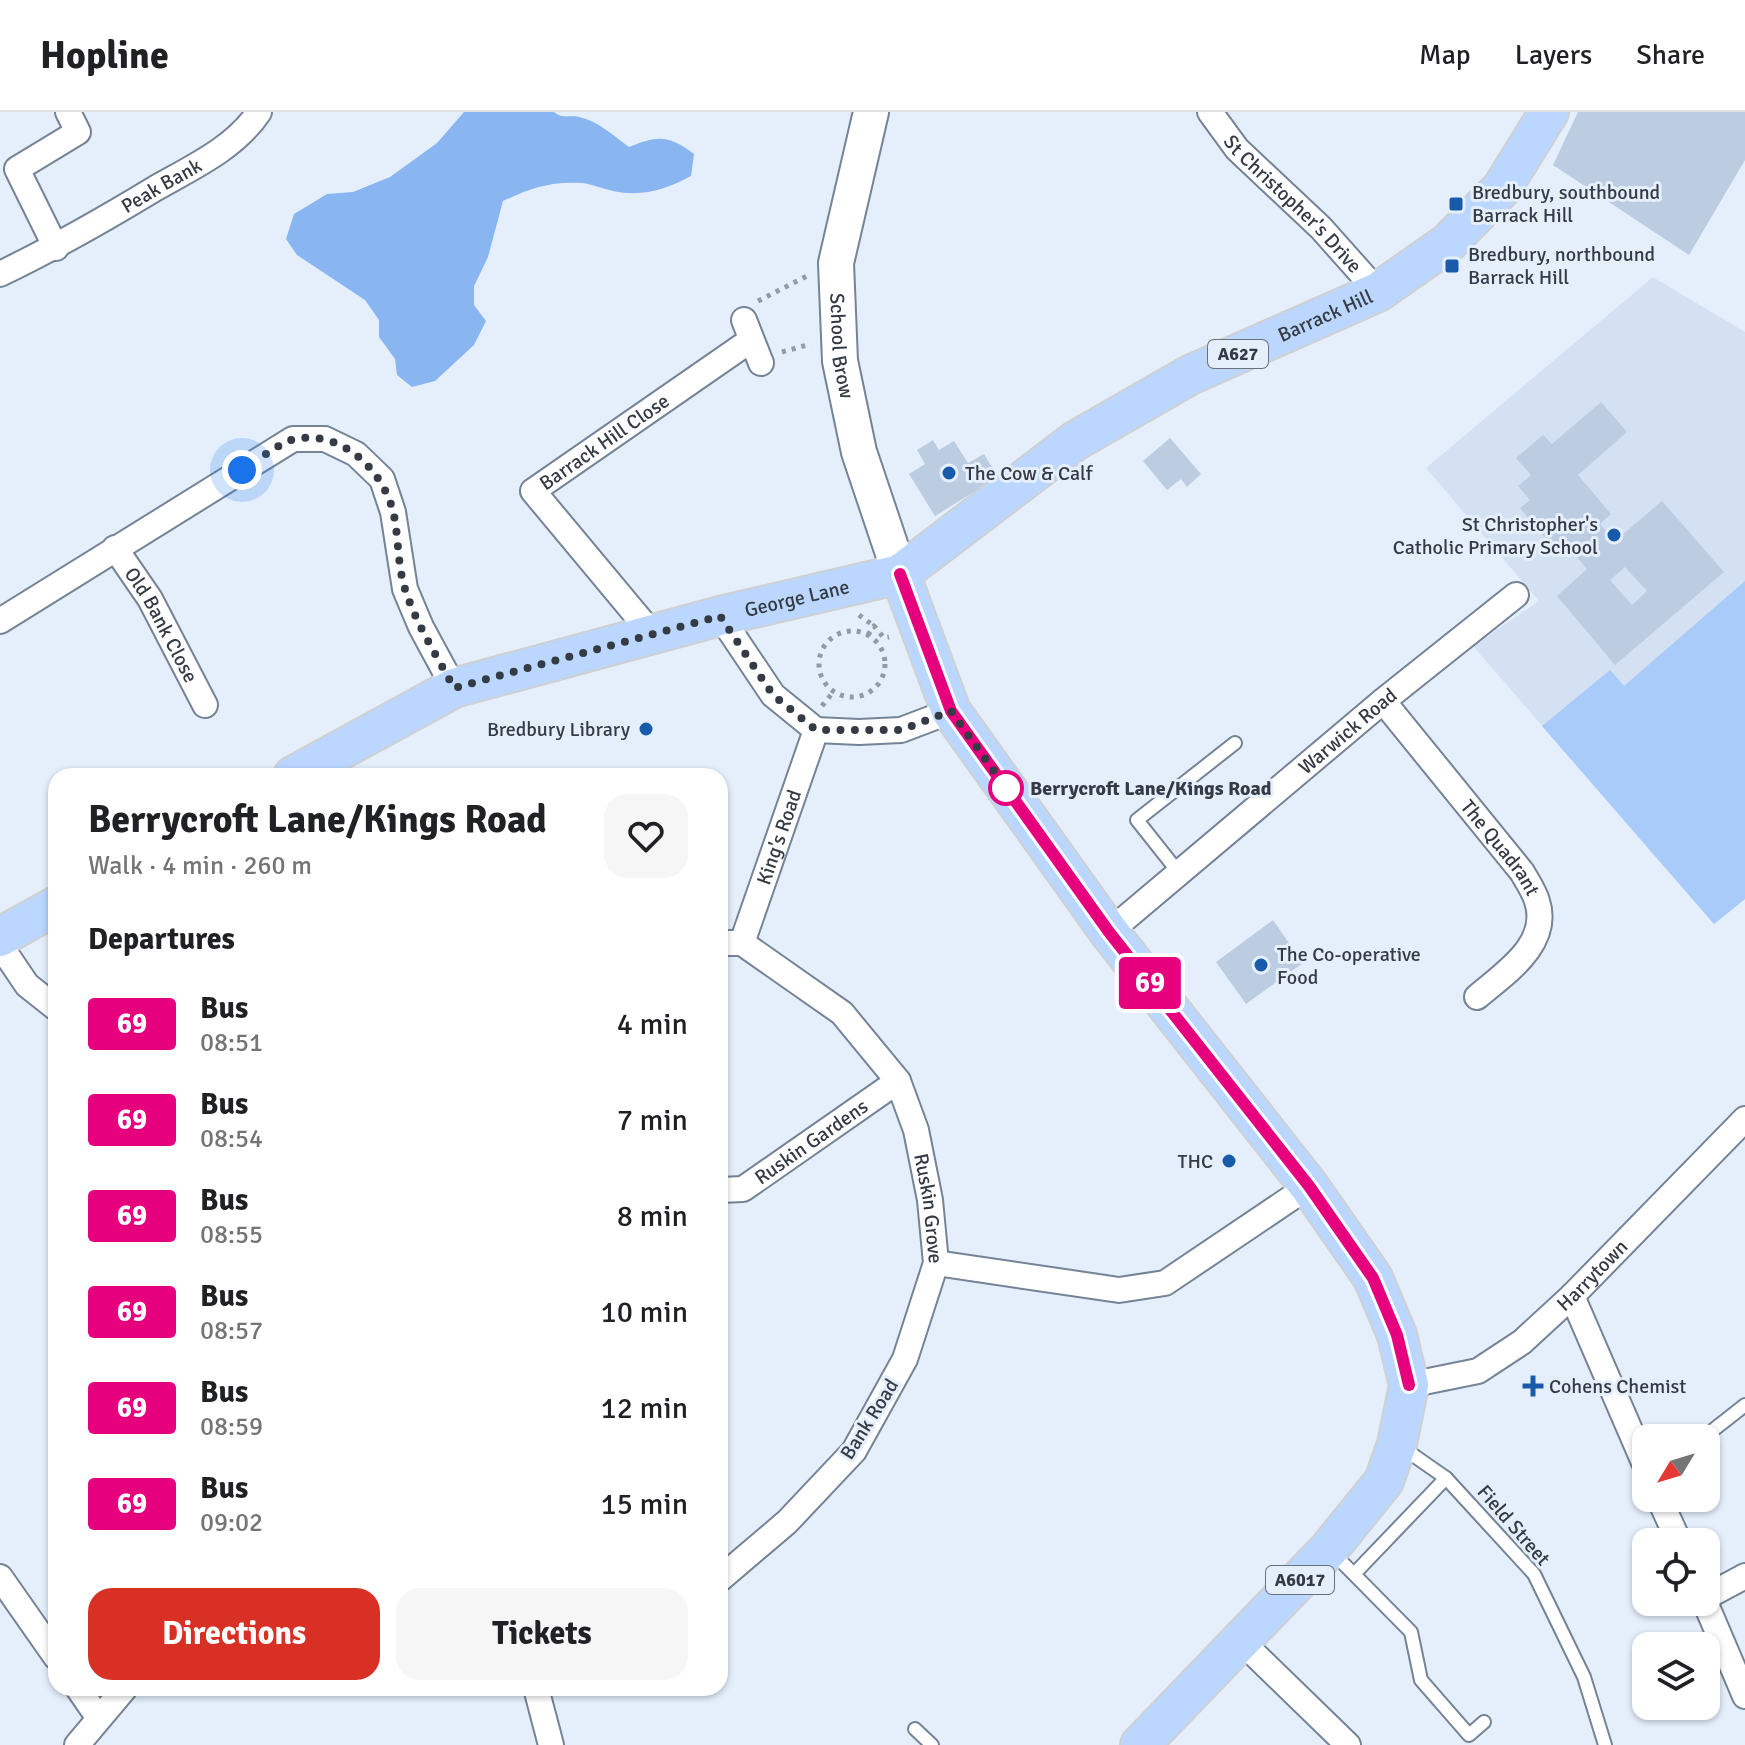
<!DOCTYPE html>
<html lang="en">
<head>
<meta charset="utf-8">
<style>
  body { margin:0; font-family:Signika,sans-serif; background:#f6f6f6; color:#202124; height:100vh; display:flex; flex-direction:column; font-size:30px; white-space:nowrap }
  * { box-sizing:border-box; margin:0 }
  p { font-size:26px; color:#757577 }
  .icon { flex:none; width:44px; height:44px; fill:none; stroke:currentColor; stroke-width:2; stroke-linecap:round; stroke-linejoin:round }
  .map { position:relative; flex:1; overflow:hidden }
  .side { position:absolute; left:48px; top:656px; width:680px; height:928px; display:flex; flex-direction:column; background:#fff; border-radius:24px; box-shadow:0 2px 6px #0004 }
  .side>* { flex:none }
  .badge { padding:0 16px; border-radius:6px; font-size:28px; line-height:52px }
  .needle { width:52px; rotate:232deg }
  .tools { position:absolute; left:1632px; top:1312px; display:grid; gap:16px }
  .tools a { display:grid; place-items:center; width:88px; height:88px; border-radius:16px; background:#fff; box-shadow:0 2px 6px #0004; font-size:40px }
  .you { position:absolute; width:40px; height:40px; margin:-20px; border:6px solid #fff; border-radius:50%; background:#1a73e8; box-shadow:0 0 0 12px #1a73e833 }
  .map>.badge { position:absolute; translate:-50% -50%; box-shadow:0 0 0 4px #fff }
  h2 { padding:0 40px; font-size:30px; line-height:72px }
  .round { display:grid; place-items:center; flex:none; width:84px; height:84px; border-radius:24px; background:#f6f6f6 }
  .overview { display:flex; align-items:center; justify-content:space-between; height:136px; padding:0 40px }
  h1 { font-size:38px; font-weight:700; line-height:60px }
  .button { display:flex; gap:16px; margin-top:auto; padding:16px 40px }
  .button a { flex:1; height:92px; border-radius:24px; background:#d93025; color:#fff; font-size:32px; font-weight:700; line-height:92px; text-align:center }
  .button a+a { background:#f6f6f6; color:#202124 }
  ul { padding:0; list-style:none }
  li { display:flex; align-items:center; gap:24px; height:96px; padding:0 40px }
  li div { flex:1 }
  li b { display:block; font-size:30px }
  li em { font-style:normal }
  li .badge { min-width:88px; font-weight:700; text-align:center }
  header { display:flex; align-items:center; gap:48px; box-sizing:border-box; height:112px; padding:0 40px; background:#fff; border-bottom:2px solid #e0e0e0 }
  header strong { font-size:38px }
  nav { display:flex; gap:44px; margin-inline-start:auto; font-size:28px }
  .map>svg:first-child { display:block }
  .built { fill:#d4e1f2 }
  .green { fill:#a8cbfa }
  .forest { fill:#89b5f0 }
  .building { fill:#bccce1; fill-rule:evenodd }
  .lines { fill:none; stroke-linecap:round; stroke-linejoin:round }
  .lane-casing { stroke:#748396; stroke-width:16 }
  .street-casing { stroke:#748396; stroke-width:28 }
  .secondary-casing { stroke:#748396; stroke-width:38 }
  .primary-casing { stroke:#cfd0d2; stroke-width:42 }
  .path { stroke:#929aa5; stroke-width:5; stroke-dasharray:4 6; stroke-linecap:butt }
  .lane { stroke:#fff; stroke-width:12 }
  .street { stroke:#fff; stroke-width:24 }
  .secondary { stroke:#fff; stroke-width:34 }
  .primary { stroke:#bbd7ff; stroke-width:38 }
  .line-casing { stroke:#fff; stroke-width:18 }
  .line { stroke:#e6007e; stroke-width:12 }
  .walk { stroke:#353b44; stroke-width:8; stroke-dasharray:0 14.4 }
  .poi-dot { fill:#185bab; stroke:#e5effc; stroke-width:3 }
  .stop-dot { fill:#fff; stroke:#e6007e; stroke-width:4 }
  .labels { text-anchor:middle; stroke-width:6; stroke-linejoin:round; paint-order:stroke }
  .shield { fill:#e5effc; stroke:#6a717b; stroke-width:2 }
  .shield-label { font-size:18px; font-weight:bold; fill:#353b44 }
  .street-label { font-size:20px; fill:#353b44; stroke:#e5effc }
  .poi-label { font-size:20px; fill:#353b44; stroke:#e5effc; text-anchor:start }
  .stop-label { font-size:20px; font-weight:bold; fill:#353b44; stroke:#e5effc; text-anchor:start }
</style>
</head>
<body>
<header>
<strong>Hopline</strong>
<nav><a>Map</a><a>Layers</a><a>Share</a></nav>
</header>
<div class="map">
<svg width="1745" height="1633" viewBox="0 0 1745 1633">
  <rect width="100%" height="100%" fill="#e5effc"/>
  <polygon class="built" points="1653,165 1745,220 1745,787 1714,812 1473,534 1539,489 1426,356"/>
  <polygon class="green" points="1745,469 1745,787 1714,812 1542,614 1610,558 1624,574"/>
  <path class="forest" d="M464,0H554C562,7 569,3 579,5C598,9 614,24 629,35C658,23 669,23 694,42L691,64C665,78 642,85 613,79C603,77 592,72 582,71C551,69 530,76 503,89L488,145L474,174V193L486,209L474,233L435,269L412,275L397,263L395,247L379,225V208L365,188L297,143L286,127L294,102L327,82L353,80L390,65L437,31Z"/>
  <g class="building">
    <polygon points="1578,0 1745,0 1745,48 1689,143 1553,53"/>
    <path d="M1601,290L1627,320L1578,363L1611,402L1600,412L1615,429L1662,389L1724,460L1615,553L1557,484L1587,457L1566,432L1557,440L1520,396L1530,388L1518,374L1531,363L1516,346L1543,323L1552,332ZM1625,455L1647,479L1632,493L1610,468Z"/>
    <polygon points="1170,326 1201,362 1187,375 1181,367 1167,378 1143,349"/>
    <polygon points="933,328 939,338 954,329 968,351 984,342 998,365 935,404 909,362 925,352 917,338"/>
    <polygon points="1273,808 1303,851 1246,892 1216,850"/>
  </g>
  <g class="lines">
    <g class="lane-casing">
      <g id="lane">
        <polyline points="1179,761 1137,708 1235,631"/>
        <polyline points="1703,1326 1745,1293"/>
        <polyline points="1403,1336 1446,1366 1534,1462 1584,1565 1605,1633"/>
        <polyline points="1331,1439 1411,1520 1421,1568 1469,1623 1484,1610"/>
        <polyline points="1355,1461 1446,1366"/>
        <polyline points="915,1617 932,1633"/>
      </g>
    </g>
    <g class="street-casing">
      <g id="street">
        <path id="s1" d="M1210,0L1237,37L1321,116L1378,180"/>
        <polyline points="56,136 17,57 78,20 68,0"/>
        <path id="s2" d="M0,162C54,136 105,107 156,76C193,55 235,36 259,0"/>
        <polyline points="744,208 761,251"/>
        <path id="s3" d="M115,436L150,487L205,593"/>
        <polyline points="720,504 773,583 816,618 859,620 901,618 951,599"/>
        <polyline points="0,509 293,327 325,327 356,342 382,367 393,400 405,477 421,515 454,576"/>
        <path id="s4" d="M653,523L533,379L751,228"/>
        <path id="s5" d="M1383,589L1522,760C1527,769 1534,779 1537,789C1551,832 1505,861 1477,885"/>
        <path id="s6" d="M1109,820L1383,589L1516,483"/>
        <path id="s7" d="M720,831H742L842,901L898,969L916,1018L930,1088L936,1151L905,1247L854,1339L787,1410L720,1467"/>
        <path id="s8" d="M742,831L816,618"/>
        <polyline points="0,833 27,873 56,896"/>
        <path id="s9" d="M720,1078L743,1077L898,969"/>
        <polyline points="936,1151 1119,1178 1165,1171 1309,1074"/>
        <polyline points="1572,1184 1646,1355"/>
        <path id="s10" d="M1409,1273L1478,1259L1522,1230L1572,1184L1745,1007"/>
        <polyline points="1659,1386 1679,1430"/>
        <polyline points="0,1465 56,1545"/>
        <polyline points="1706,1485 1745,1464"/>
        <polyline points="1705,1490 1745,1584"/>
        <polyline points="1242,1530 1348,1633"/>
        <polyline points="78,1576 98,1605"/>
        <polyline points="536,1576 551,1633"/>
        <polyline points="77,1633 125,1576"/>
      </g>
    </g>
    <g class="secondary-casing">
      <g id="secondary">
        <path id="s11" d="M871,0L836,151L840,249L859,340L900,462"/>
      </g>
    </g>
    <g class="primary-casing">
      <g id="primary">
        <polyline points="900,462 951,599 1109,820 1309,1074 1373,1166 1397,1223 1409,1273 1397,1332 1384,1369 1329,1437 1140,1633"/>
        <path id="s12" d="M293,664L454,576L720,504L900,462L1075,329L1190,263L1378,180L1448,131L1502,76L1549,0"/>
        <polyline points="0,825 56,794"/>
      </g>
    </g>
    <g class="path">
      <polyline points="758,189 809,163"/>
      <polyline points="782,240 811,232"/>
      <polyline points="859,503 874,514"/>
      <circle cx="852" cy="552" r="33"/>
      <polyline points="868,523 874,514 884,526 889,525"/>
      <polyline points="822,594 834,579"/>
    </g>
    <use href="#lane" class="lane"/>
    <use href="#street" class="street"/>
    <use href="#secondary" class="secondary"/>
    <use href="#primary" class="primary"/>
  </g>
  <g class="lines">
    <g class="line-casing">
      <polyline id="line" points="900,462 951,599 1109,820 1309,1074 1373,1166 1397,1223 1409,1273"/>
    </g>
    <use href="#line" class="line"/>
    <path class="walk" d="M242,358C256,350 280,330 295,327C341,318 382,357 393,399C399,424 397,452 405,477C416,512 437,544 454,576L720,504L773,583L816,618H901L951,599L1006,676"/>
  </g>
  <g class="poi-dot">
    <rect x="1448" y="84" width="16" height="16" rx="4"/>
    <rect x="1444" y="146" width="16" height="16" rx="4"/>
    <circle cx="949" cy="361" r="8"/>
    <circle cx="1614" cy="423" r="8"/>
    <circle cx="646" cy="617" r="8"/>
    <circle cx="1261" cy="853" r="8"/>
    <circle cx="1229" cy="1049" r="8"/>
    <path d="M1529 1262h8v8h8v8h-8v8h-8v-8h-8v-8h8z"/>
  </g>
  <circle class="stop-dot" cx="1006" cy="676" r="16"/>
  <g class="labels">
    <g class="shield">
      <rect x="1208" y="228" width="60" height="28" rx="6"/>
      <rect x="1266" y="1454" width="68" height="28" rx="6"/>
    </g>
    <g class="shield-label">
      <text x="1238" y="248">A627</text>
      <text x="1300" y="1474">A6017</text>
    </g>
    <g class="street-label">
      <text dy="7" stroke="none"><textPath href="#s2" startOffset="184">Peak Bank</textPath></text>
      <text dy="7" stroke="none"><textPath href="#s1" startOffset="124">St Christopher's Drive</textPath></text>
      <text dy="7" stroke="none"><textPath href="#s12" startOffset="1144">Barrack Hill</textPath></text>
      <text dy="7" stroke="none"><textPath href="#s11" startOffset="238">School Brow</textPath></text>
      <text dy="7" stroke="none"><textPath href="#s4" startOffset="274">Barrack Hill Close</textPath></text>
      <text dy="7" stroke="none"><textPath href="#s12" startOffset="538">George Lane</textPath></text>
      <text dy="7" stroke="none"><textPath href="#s3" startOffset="90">Old Bank Close</textPath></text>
      <text dy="7" stroke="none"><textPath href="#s6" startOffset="312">Warwick Road</textPath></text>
      <text dy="7" stroke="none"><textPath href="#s8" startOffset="112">King's Road</textPath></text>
      <text dy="7" stroke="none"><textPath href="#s5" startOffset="188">The Quadrant</textPath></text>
      <text dy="7" stroke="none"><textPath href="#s9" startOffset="106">Ruskin Gardens</textPath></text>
      <text dy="7" stroke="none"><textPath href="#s7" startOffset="364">Ruskin Grove</textPath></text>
      <text dy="7" stroke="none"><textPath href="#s10" startOffset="220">Harrytown</textPath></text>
      <text transform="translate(869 1307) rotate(-58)" y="7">Bank Road</text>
      <text transform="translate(1514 1413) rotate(49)" y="7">Field Street</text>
    </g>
    <g class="poi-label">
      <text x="1472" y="87">Bredbury, southbound<tspan x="1472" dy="23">Barrack Hill</tspan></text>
      <text x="1468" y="149">Bredbury, northbound<tspan x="1468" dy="23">Barrack Hill</tspan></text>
      <text x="965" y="368">The Cow &amp; Calf</text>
      <text x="1598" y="419" text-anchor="end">St Christopher's<tspan x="1598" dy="23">Catholic Primary School</tspan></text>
      <text x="630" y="624" text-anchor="end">Bredbury Library</text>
      <text x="1277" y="849">The Co-operative<tspan x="1277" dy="23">Food</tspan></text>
      <text x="1213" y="1056" text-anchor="end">THC</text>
      <text x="1549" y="1281">Cohens Chemist</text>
    </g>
    <g class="stop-label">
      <text x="1030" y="683">Berrycroft Lane/Kings Road</text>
    </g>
  </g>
</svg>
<div class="tools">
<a><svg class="needle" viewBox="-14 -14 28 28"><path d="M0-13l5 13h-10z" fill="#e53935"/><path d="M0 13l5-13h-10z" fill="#757577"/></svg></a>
<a><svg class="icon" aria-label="locate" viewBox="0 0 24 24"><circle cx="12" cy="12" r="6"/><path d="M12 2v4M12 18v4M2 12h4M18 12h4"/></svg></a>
<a><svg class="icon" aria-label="layers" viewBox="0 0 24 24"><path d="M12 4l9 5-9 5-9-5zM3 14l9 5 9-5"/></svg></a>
</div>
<div class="you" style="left:242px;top:358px"></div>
<b class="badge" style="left:1150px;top:871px;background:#e6007e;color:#fff">69</b>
<section class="side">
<div class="overview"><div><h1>Berrycroft Lane/Kings Road</h1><p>Walk · 4 min · 260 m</p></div><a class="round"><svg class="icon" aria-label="heart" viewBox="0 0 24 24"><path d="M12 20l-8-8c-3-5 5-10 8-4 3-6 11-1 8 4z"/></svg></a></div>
<h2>Departures</h2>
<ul>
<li><span class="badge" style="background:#e6007e;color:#fff">69</span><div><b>Bus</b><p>08:51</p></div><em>4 min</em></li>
<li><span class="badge" style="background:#e6007e;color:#fff">69</span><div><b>Bus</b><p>08:54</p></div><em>7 min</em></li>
<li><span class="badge" style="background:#e6007e;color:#fff">69</span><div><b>Bus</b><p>08:55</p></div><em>8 min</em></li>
<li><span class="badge" style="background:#e6007e;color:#fff">69</span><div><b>Bus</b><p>08:57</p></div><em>10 min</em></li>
<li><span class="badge" style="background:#e6007e;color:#fff">69</span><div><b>Bus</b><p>08:59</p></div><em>12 min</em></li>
<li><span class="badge" style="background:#e6007e;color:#fff">69</span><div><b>Bus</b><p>09:02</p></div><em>15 min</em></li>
</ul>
<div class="button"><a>Directions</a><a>Tickets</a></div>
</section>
</div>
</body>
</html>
